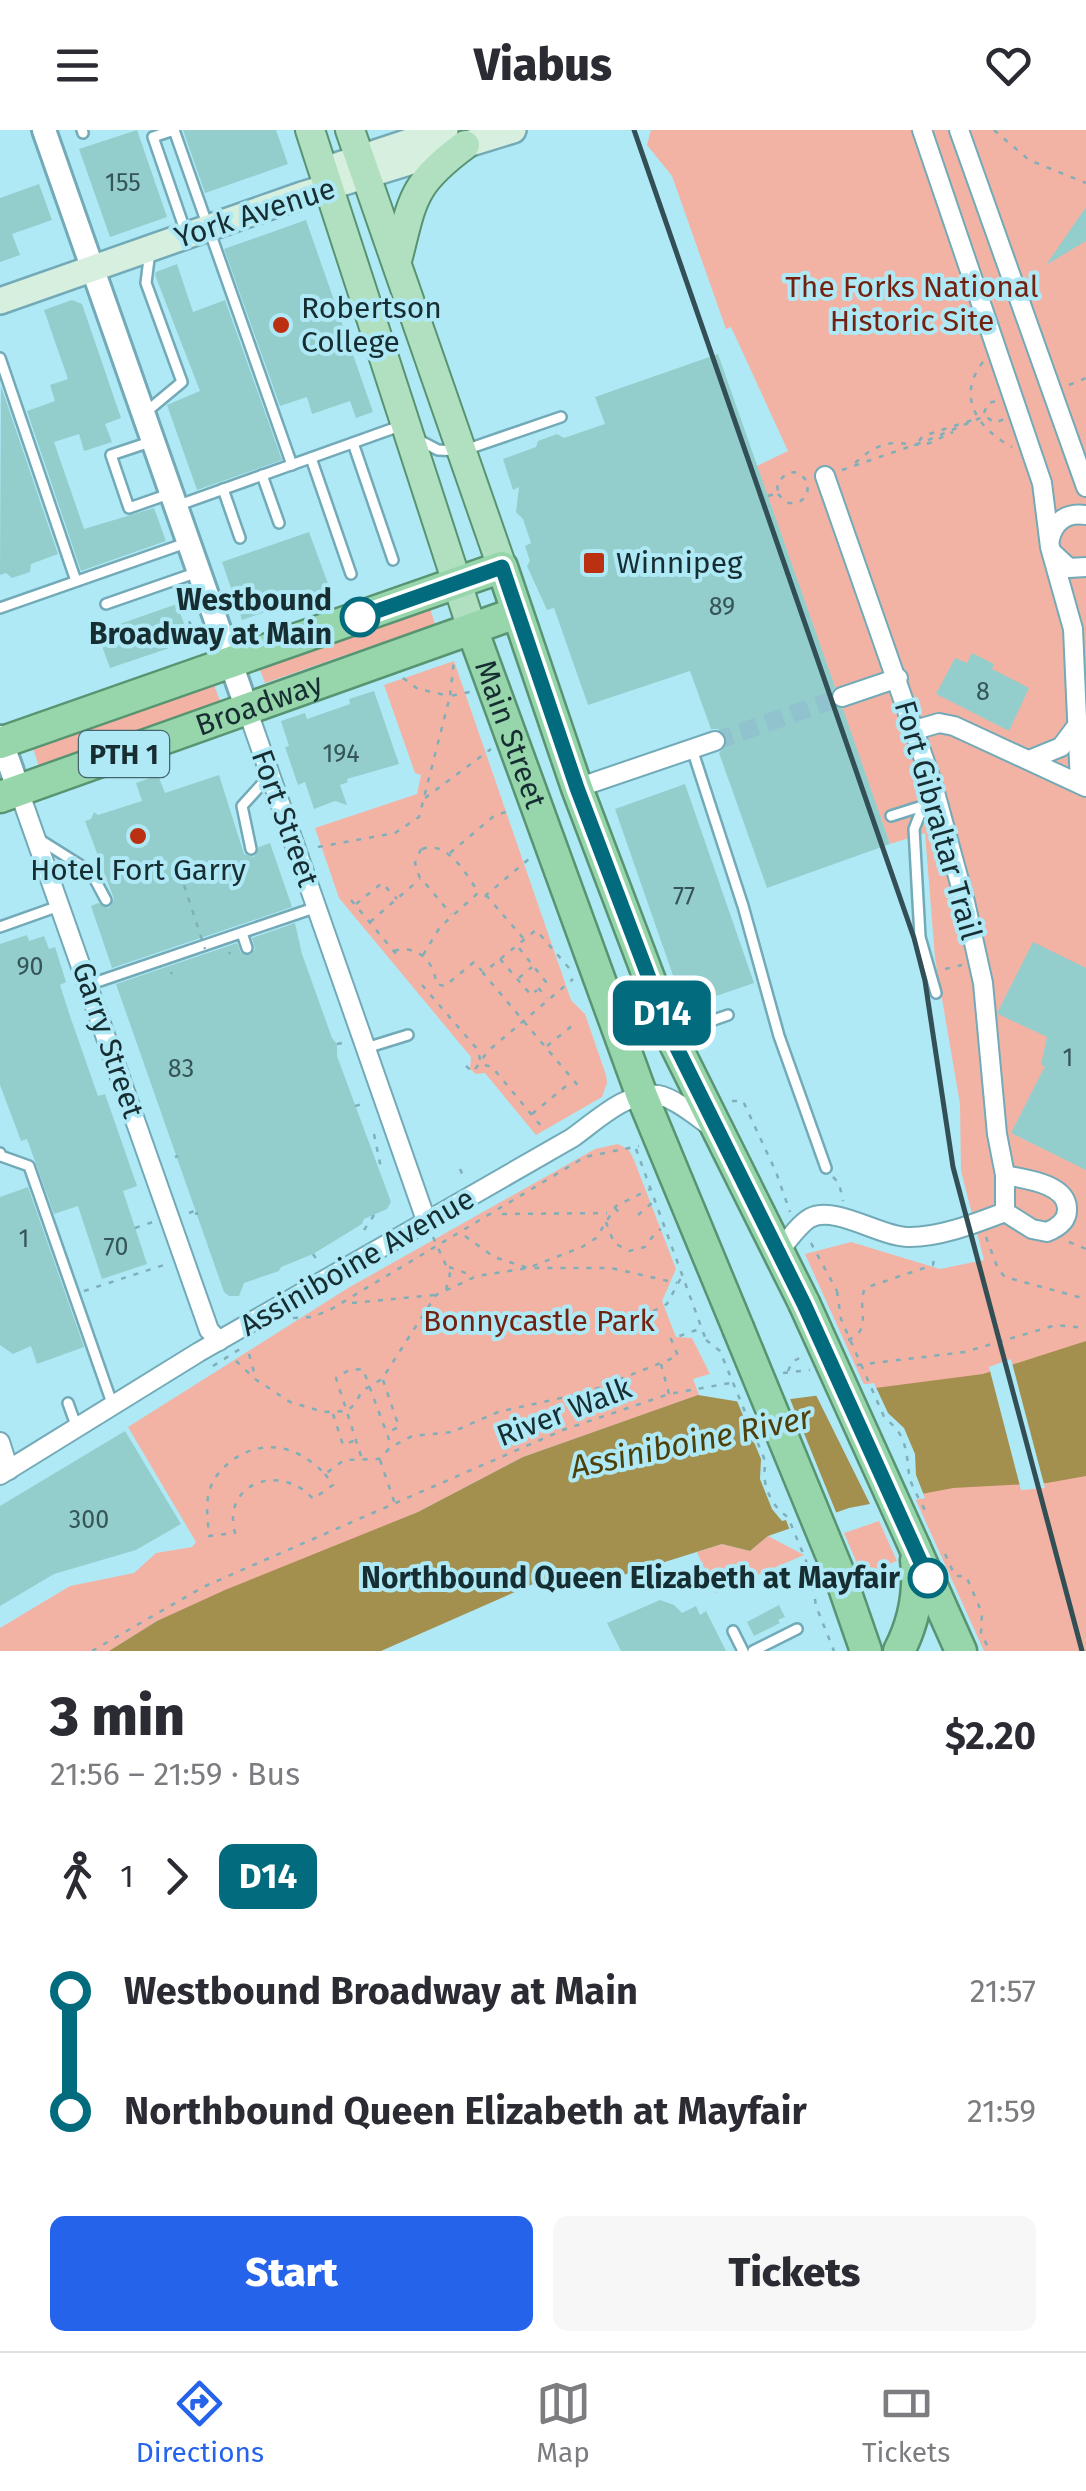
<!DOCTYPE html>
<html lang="en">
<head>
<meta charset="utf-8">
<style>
  body { margin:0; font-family:"Fira Sans",sans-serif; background:#f7f7f7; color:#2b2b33; height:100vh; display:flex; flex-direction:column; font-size:38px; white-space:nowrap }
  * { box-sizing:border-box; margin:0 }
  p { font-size:32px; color:#7c7c81 }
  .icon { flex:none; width:55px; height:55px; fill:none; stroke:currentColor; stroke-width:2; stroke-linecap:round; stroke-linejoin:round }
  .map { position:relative; height:1521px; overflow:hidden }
  .sheet { display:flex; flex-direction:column; background:#fff; flex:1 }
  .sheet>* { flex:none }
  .badge { padding:0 20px; border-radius:15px; font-size:35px; line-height:65px }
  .map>.badge { position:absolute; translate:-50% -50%; box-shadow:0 0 0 5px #fff }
  .legs { display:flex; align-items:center; gap:15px; height:110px; padding:0 50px; font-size:32px }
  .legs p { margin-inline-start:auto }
  .headline { display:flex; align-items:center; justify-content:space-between; height:170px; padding:0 50px }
  h1 { font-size:55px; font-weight:800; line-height:75px }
  .button { display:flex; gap:20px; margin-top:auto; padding:20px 50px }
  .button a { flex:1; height:115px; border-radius:15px; background:#2563eb; color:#fff; font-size:40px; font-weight:800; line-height:115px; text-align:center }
  .button a+a { background:#f7f7f7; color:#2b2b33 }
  ul { padding:0 50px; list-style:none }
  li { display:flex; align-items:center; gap:35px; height:120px; font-size:38px }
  li i { display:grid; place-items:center; width:15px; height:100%; margin:0 12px; background:currentColor }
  li i::after { content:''; width:25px; height:25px; margin:-12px; border:8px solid; border-radius:50%; background:#fff }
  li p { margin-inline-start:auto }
  li:first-child i { background:linear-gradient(#0000 50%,currentColor 0) }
  li:last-child i { background:linear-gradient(currentColor 50%,#0000 0) }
  header { display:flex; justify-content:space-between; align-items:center; height:130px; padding:0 50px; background:#fff; font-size:45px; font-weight:800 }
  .tabs { display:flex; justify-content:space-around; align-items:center; height:140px; border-top:2px solid #e1e1e2; background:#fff; font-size:28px; color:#7c7c81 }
  .tabs a { display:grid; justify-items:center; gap:5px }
  .tabs .current { color:#2563eb }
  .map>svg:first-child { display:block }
  .green { fill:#f3b3a4 }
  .water { fill:#a38f4e }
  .pier { fill:#b0e9f6 }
  .building { fill:#93cecc }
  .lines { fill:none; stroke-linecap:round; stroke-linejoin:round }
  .minor-tunnel { stroke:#91c3cf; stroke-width:18; stroke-dasharray:18 9; stroke-linecap:butt }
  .service-casing { stroke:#73aab7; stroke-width:14 }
  .minor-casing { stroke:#73aab7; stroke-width:22 }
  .tertiary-casing { stroke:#73aab7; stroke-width:28 }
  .secondary-casing { stroke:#73aab7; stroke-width:30 }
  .primary-casing { stroke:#589472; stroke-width:32 }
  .trunk-casing { stroke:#589472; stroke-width:35 }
  .path { stroke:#80aeb9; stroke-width:2.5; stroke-dasharray:5 8; stroke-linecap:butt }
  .service { stroke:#fff; stroke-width:9 }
  .minor { stroke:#fff; stroke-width:18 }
  .tertiary { stroke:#fff; stroke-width:22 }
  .secondary { stroke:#d7efdf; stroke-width:25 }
  .primary { stroke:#b0e0bf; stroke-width:28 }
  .trunk { stroke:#96d6aa; stroke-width:30 }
  .rail { stroke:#324f56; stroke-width:5 }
  .trunk-bridge-casing { stroke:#589472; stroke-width:35; stroke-linecap:butt }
  .path-bridge { stroke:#80aeb9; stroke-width:2.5; stroke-dasharray:5 8; stroke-linecap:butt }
  .trunk-bridge { stroke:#96d6aa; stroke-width:30 }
  .line-1-casing { stroke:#fff; stroke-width:22 }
  .line-1 { stroke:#026c7e; stroke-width:15 }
  .poi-dot { fill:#bb3011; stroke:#b0e9f6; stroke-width:4 }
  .stop-1-dot { fill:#fff; stroke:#026c7e; stroke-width:5 }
  .labels { text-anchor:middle; stroke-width:8; stroke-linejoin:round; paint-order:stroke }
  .number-label { font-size:25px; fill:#355558 }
  .shield { fill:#b0e9f6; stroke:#44656d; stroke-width:2.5 }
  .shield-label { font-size:28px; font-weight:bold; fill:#162d32 }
  .street-label { font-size:30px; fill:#162d32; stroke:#b0e9f6 }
  .park-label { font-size:30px; fill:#732110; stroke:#b0e9f6 }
  .poi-label { font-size:30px; fill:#162d32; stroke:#b0e9f6; text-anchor:start }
  .stop-label { font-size:30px; font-weight:bold; fill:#162d32; stroke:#b0e9f6; text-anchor:end }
  .water-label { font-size:32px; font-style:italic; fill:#4f400a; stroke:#b0e9f6 }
</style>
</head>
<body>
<header><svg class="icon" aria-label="menu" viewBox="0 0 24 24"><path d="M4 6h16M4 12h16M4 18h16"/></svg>Viabus<svg class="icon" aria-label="heart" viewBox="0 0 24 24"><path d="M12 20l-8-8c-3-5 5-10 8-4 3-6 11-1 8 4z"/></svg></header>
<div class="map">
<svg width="1086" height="1521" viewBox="0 0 1086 1521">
  <rect width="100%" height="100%" fill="#b0e9f6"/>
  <g class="green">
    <polygon points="651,0 1086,0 1086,1521 984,1521 805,1124 851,1112 940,1139 984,1130 961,1041 960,974 935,828 925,703 890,714 757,336 788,321 731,197 726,199 672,46 647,15"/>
    <polygon points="430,478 435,494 265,553 259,537"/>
    <polygon points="454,531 571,870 585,884 606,945 607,953 602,967 536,1005 485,943 476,944 470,939 471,927 339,768 315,698 417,664 421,645 415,643 384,555"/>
    <polygon points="213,552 222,576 40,640 32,615"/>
    <polygon points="618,1014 629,1020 634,1030 676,1139 662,1171 676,1207 692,1208 710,1244 693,1249 699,1265 523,1327 418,1382 157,1491 109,1521 0,1521 0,1498 70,1456 134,1443 156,1423 192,1417 196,1412 128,1297 348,1158 595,1019"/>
    <polygon points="879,1391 897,1431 862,1445 844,1403"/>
    <polygon points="768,1406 804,1425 715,1463 697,1422 722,1414 750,1421"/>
  </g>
  <polygon class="water" points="1086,1211 1086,1346 1047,1353 953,1358 849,1378 768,1406 750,1421 722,1414 598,1453 540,1451 381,1521 109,1521 157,1491 225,1460 418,1382 523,1327 698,1265 753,1274 983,1244"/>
  <g class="pier">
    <polygon points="1011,1229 1045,1358 1021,1360 989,1237"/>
    <polygon points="874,1253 888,1283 904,1298 915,1324 916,1345 925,1368 872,1378 814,1261"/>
    <polygon points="788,1264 838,1387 791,1403 786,1390 782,1391 772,1379 760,1349 761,1329 735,1266 753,1269"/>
  </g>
  <g class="building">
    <polygon points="137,0 167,87 110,107 79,19"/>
    <polygon points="183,0 276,0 288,34 205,63"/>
    <polygon points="39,54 52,90 12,104 20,125 0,132 0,68"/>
    <polygon points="1086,77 1086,111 1046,135"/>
    <polygon points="306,90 373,282 356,288 350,271 312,284 307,267 280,276 224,119"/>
    <polygon points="177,134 193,182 225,170 282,330 197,360 167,275 200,261 155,145 156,142"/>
    <polygon points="72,170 82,174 121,288 105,294 112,312 84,321 79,304 54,312 84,399 154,378 166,411 81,441 27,281 55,271 50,255 68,249 44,180"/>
    <polygon points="718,224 835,557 830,564 831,572 843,579 890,714 767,758 719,623 727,614 726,606 718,599 711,599 690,541 588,575 554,478 547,480 527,436 530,431 525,416 531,413 523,389 516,382 519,357 513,360 503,329 536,317 538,311 557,304 564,308 605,294 595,267"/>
    <polygon points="1,256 58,424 31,434 30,442 12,448 6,443 0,445"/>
    <polygon points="309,402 330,459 242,490 222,432"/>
    <polygon points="177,474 190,511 110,538 97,502"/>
    <polygon points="972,523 994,534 992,539 1029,558 1009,601 936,564 955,528 967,533"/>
    <polygon points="374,561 399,634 347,649 348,652 340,655 347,675 335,671 314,679 305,652 298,655 285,617 289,616 281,591 305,583 307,589 350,574 349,569"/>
    <polygon points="158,645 165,663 219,645 244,724 254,727 259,717 270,713 292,777 112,838 91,776 98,773 109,778 114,769 85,691 91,689 94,682 98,685 142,671 136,653"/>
    <polygon points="685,654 754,853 684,877 615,679"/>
    <polygon points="295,793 302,824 332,908 337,914 337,926 391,1072 387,1079 364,1089 362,1094 313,1124 281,1137 279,1141 244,1153 239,1166 229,1166 224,1162 116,854 237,813 241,823 250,825 255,819 252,808"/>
    <polygon points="27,805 29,811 44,806 49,819 55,817 66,852 60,855 71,889 98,966 105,964 137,1056 123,1061 147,1134 102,1149 78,1076 54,1084 27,1009 21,1011 0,955 0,814"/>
    <polygon points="1033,812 1086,838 1086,1040 1011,1003 1045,936 1041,935 1047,907 998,884 998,881"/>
    <polygon points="28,1057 84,1217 37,1234 31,1216 13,1224 0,1215 0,1067"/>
    <polygon points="125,1301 181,1394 136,1420 54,1444 0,1476 0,1376"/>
    <polygon points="660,1470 674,1475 682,1483 696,1476 700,1485 706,1481 726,1521 621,1521 607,1493"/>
    <polygon points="779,1475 785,1487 778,1490 780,1493 754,1506 747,1492"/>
  </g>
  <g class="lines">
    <polyline class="minor-tunnel" points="715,611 842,567"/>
    <g class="service-casing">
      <g id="service">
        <polyline points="82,0 83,3"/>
        <polyline points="174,0 292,335"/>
        <polyline points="174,0 153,7 186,103"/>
        <polyline points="0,228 76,451"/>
        <polyline points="146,282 182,252 146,153 150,121"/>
        <polyline points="415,308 438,320 462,321 561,287"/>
        <polyline points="150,312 111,325 129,378 169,364"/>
        <polyline points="353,313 393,430"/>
        <polyline points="311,328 351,444"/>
        <polyline points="262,345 279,393"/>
        <polyline points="223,359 240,408"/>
        <polyline points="179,375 400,296"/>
        <polyline points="106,474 198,442"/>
        <polyline points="0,478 186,413"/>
        <polyline points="692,619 743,776 779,906 826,1038"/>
        <polyline points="891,686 935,672"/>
        <polyline points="37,708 91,742 106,770"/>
        <polyline points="251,719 242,676 271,644"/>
        <polyline points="0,797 59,776"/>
        <polyline points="242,803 247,818"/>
        <polyline points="88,855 317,777"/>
        <polyline points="936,863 920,807 914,699 920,684 939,675"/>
        <polyline points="674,904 728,885"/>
        <polyline points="366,918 408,905"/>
        <polyline points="0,1023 1,1026 29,1036 113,1276"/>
        <polyline points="68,1273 77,1298"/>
        <polyline points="733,1501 743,1521"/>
        <polyline points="753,1521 797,1499"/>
      </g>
    </g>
    <g class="minor-casing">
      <g id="minor">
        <polyline points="922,0 1042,353 1050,417 1073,499 1080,654"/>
        <polyline points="959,0 1086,357"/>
        <polyline points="825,346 933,655 965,772 983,853 997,1004 1005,1045 1005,1082"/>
        <path d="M1050,409C1054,391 1067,382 1086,385"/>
        <polyline points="1053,423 1069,438 1086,437"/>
        <polyline points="842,567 898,548"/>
        <polyline points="247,579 427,1093"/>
        <polyline points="915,600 939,593 954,596 1086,657"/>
        <polyline points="1029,630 1061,617 1079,593"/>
        <polyline points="577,658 715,611"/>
        <polyline points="19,661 209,1200 219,1211"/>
        <path d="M1005,1045C1023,1049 1066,1053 1067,1078C1068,1091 1057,1098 1047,1102L1032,1099L1005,1082"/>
        <path d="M778,1123C787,1112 798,1095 810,1088C835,1075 879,1106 907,1107C939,1108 976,1093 1005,1082"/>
        <polyline points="0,1312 9,1340"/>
        <path d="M0,1345L199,1222L572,1008C595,992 627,960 658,965C675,968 698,988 713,998"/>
      </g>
    </g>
    <g class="tertiary-casing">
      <g id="tertiary">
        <polyline points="44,0 247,579"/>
        <polyline points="0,607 19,661"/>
      </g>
    </g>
    <g class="secondary-casing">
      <g id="secondary">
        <polyline points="324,40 445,0"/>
        <polyline points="0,171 302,65 513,0"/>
      </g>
    </g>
    <g class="primary-casing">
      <g id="primary">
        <polyline points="310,0 472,499"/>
        <polyline points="350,0 502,437"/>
        <path d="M397,131C413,69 411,55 465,15"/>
      </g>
    </g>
    <g class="trunk-casing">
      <g id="trunk">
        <path id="s1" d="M472,499L642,966L738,1198"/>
        <polyline points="0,613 502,437 577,658 671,906 804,1173"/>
        <path id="s2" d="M0,667L516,483"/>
        <polyline points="915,1418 961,1521"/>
        <polyline points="840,1446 866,1521"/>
        <path d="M899,1521C914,1492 920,1463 916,1430"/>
      </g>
    </g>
    <g class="path">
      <polyline points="994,0 1029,30 1086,53"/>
      <path d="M983,232C955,268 979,299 1012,317"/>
      <polyline points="1069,255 1086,248"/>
      <polyline points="984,283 988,273 998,271"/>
      <polyline points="919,311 923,306 976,289"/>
      <polyline points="914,315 930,313 953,302"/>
      <path d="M855,333C871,319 884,310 906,314"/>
      <polyline points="842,340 926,311 985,286 995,293 1004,289"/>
      <polyline points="778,364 787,373 798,373 807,366 808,354"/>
      <polyline points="768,366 778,363 777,353 787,343 798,342 807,351"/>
      <polyline points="188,471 182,473 193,501 194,514 187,516 189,520"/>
      <polyline points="403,548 418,559 450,566 454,530"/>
      <polyline points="425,668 491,619"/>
      <polyline points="318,717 395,703 419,687 450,566 470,562"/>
      <polyline points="421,719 415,733 419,746 451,784"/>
      <path d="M422,719C447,710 466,743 478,762"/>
      <polyline points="450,723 495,685 513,680"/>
      <polyline points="486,765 523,808"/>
      <polyline points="351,770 397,825"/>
      <polyline points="356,774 382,753 397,769"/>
      <polyline points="370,792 420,749"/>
      <polyline points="519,818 546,852 539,859 547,868"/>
      <path d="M394,821C416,814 435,831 436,854L445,856L474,832L482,841"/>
      <polyline points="229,822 230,824"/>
      <polyline points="423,825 440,797 478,763 485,766 530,728"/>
      <polyline points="500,829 531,865 537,860"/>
      <polyline points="569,838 536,800 483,843 580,958"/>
      <polyline points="945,839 962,835"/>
      <polyline points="171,842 172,844"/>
      <polyline points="519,848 532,837"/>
      <polyline points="422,855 478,920 481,934 492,937 541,996"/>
      <polyline points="337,914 342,913"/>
      <polyline points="547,916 573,895"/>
      <polyline points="466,936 473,942 488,921 573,849"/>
      <polyline points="732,971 743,971 776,1042 790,1082"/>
      <polyline points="355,976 363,974"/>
      <polyline points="532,984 572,951"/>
      <polyline points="374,1004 381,1038 385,1037"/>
      <polyline points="636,1019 706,1210"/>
      <polyline points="175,1027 178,1026"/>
      <polyline points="460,1039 465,1050"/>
      <polyline points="833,1047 839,1053 843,1071"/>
      <polyline points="615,1078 623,1087"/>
      <polyline points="189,1083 194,1081"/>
      <polyline points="195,1084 198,1083"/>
      <polyline points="502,1084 607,1083"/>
      <polyline points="638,1085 653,1072"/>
      <polyline points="606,1092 614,1113 629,1121 645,1117 656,1102 661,1099"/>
      <polyline points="135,1098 153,1092"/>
      <polyline points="364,1100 374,1085"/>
      <polyline points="465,1106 494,1127 528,1138 611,1138 677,1153"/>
      <polyline points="433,1107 450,1144 446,1159"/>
      <polyline points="986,1107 998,1139 1005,1147 1086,1169"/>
      <polyline points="1069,1112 1086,1119"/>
      <polyline points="811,1113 837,1161"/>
      <polyline points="313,1124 317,1130"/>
      <polyline points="449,1137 474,1146"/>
      <polyline points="84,1161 167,1134"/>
      <polyline points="352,1173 435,1165"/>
      <polyline points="653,1181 667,1174 682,1146"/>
      <polyline points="293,1188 311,1187 328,1181 585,1027 639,1016"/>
      <path d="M848,1210C874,1200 856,1178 865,1158L933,1135L935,1123"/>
      <polyline points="249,1224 255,1246"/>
      <polyline points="236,1231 255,1249 290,1272 324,1282 347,1281 355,1274 362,1261 382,1249 436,1165 477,1146 528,1138 582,1117 596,1108 616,1076 650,1059"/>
      <polyline points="661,1234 669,1264"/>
      <polyline points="857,1235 965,1222 1056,1195 1086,1198"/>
      <polyline points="213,1236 240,1219"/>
      <polyline points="788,1241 792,1232 803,1226"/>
      <polyline points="783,1243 810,1240"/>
      <polyline points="383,1250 399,1297 388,1302"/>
      <polyline points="333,1284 343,1315 356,1310"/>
      <polyline points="361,1326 336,1248 349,1240 363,1239 391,1315"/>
      <polyline points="380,1330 395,1374"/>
      <path d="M325,1344L333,1355L313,1369C281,1332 221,1353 235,1403L209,1406C208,1391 205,1373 210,1359C214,1346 223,1337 234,1329C267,1307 300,1318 325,1344L344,1330L379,1329L391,1317L412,1306L452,1302L498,1282L588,1262L678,1226L671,1209L702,1198"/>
      <polyline points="945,1424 955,1446 966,1446 982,1483 981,1503 990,1521"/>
      <polyline points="813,1456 816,1476 834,1521"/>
      <polyline points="92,1521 203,1457 563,1300 669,1264 736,1252"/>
    </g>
    <use href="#service" class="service"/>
    <use href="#minor" class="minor"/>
    <use href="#tertiary" class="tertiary"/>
    <use href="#secondary" class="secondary"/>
    <use href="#primary" class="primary"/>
    <use href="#trunk" class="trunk"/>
    <polyline class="rail" points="634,0 914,808 925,851 953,1037 1082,1521"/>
    <g class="trunk-bridge-casing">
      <g id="trunk-bridge">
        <polyline points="804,1173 915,1418"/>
        <polyline points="738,1198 840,1446"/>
      </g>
    </g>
    <g class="path-bridge">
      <polyline points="180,743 205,819"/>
      <path d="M837,1161L841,1189L885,1289C906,1302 907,1324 909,1345C911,1356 921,1372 926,1382"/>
      <path d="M706,1210L720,1221L766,1333C760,1351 771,1377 788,1387L809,1438L813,1456"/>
    </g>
    <use href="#trunk-bridge" class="trunk-bridge"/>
  </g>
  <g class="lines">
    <g class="line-1-casing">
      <polyline id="line-1" points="360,487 502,437 577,658 671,906 804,1174 928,1448"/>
    </g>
    <use href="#line-1" class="line-1"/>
  </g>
  <g class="poi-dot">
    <circle cx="281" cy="195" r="10"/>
    <rect x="582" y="421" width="24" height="24" rx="5"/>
    <circle cx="138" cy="706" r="10"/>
  </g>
  <g class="stop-1-dot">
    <circle cx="360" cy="487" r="18"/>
    <circle cx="928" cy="1448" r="18"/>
  </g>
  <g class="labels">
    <g class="number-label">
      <text x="123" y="61">155</text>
      <text x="722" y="485">89</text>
      <text x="983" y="570">8</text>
      <text x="341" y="632">194</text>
      <text x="684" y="774">77</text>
      <text x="30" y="845">90</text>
      <text x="1068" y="936">1</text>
      <text x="181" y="947">83</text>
      <text x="24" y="1117">1</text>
      <text x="116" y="1125">70</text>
      <text x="89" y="1398">300</text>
    </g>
    <rect class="shield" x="79" y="601" width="90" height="46" rx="8"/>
    <g class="shield-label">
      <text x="124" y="634">PTH 1</text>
    </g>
    <g class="street-label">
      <text transform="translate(255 83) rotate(-18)" y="10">York Avenue</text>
      <text dy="10" stroke="none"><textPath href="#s2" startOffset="275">Broadway</textPath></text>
      <text dy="10" stroke="none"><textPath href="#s1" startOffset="112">Main Street</textPath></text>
      <text transform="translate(285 688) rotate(70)" y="10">Fort Street</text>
      <text transform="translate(938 690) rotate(74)" y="10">Fort Gibraltar Trail</text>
      <text transform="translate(108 910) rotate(71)" y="10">Garry Street</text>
      <text transform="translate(357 1132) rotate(-30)" y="10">Assiniboine Avenue</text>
      <text transform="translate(564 1282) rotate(-21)" y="10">River Walk</text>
    </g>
    <g class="park-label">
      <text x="912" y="167">The Forks National<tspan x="912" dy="34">Historic Site</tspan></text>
      <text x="539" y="1201">Bonnycastle Park</text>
    </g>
    <g class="poi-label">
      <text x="301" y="188">Robertson<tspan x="301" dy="34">College</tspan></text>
      <text x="616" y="443">Winnipeg</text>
      <text x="138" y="750" text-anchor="middle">Hotel Fort Garry</text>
    </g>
    <g class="stop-label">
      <text x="332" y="480">Westbound<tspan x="332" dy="34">Broadway at Main</tspan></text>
      <text x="900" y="1458">Northbound Queen Elizabeth at Mayfair</text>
    </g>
    <g class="water-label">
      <text transform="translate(691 1312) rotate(-12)" y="11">Assiniboine River</text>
    </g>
  </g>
</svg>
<b class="badge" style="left:662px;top:883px;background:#026c7e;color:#fff">D14</b>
</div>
<section class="sheet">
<div class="headline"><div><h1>3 min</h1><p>21:56 – 21:59 · Bus</p></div><b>$2.20</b></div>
<div class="legs"><svg class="icon" aria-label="walk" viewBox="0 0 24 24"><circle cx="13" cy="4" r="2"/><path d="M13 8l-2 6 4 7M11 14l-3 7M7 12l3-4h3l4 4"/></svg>1<svg class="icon" aria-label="forward" viewBox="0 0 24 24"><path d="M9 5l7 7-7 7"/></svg><b class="badge" style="background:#026c7e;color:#fff">D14</b></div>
<ul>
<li><i style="color:#026c7e"></i><b>Westbound Broadway at Main</b><p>21:57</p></li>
<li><i style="color:#026c7e"></i><b>Northbound Queen Elizabeth at Mayfair</b><p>21:59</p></li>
</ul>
<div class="button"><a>Start</a><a>Tickets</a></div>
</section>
<nav class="tabs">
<a class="current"><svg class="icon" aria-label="directions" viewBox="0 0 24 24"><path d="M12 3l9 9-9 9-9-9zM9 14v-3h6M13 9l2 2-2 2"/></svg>Directions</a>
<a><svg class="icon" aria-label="map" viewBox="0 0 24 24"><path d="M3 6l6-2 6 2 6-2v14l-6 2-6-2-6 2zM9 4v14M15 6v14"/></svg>Map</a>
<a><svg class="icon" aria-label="tickets" viewBox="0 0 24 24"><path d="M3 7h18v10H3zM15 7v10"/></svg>Tickets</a>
</nav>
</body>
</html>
